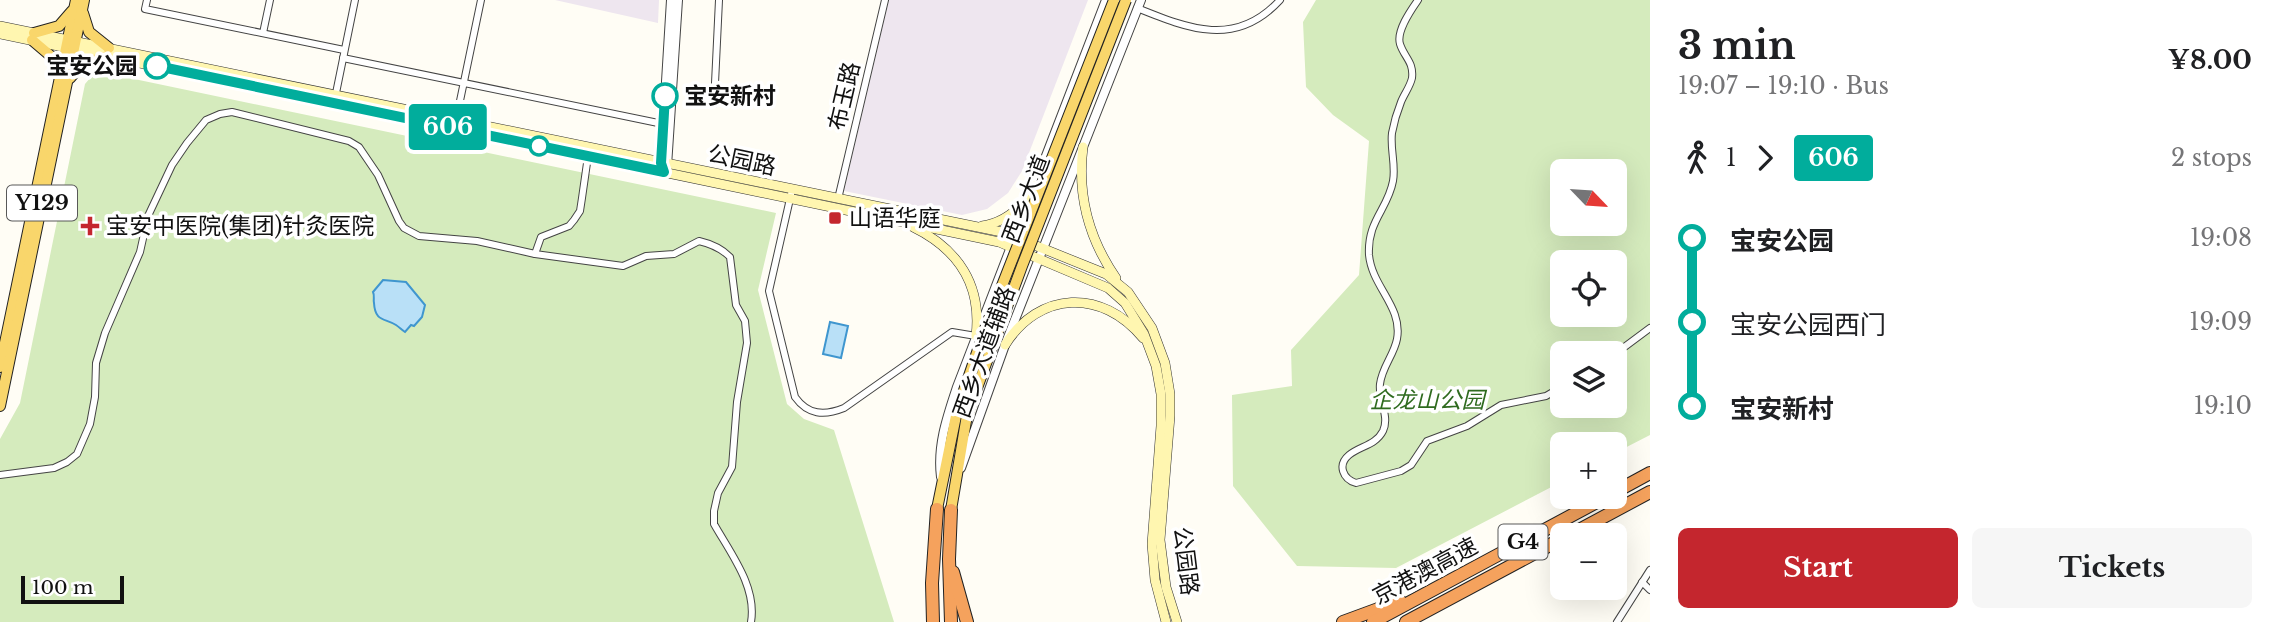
<!DOCTYPE html>
<html lang="en">
<head>
<meta charset="utf-8">
<style>
  body { margin:0; font-family:"Libre Baskerville","Noto Sans SC",serif; background:#f6f6f6; color:#202124; height:100vh; display:flex; flex-direction:column; font-size:26px; white-space:nowrap }
  * { box-sizing:border-box; margin:0 }
  p { font-size:23px; color:#757577 }
  .icon { flex:none; width:38px; height:38px; fill:none; stroke:currentColor; stroke-width:2; stroke-linecap:round; stroke-linejoin:round }
  .map { position:relative; flex:1; overflow:hidden }
  .panel { display:flex; flex-direction:column; background:#fff; width:630px }
  .panel>* { flex:none }
  .badge { padding:0 14px; border-radius:5px; font-size:24px; line-height:46px }
  .needle { width:46px; rotate:115deg }
  .controls { position:absolute; left:1550px; top:159px; display:grid; gap:14px }
  .controls a { display:grid; place-items:center; width:77px; height:77px; border-radius:10px; background:#fff; box-shadow:0 7px 28px #0002; font-size:35px }
  .scale { position:absolute; left:21px; bottom:18px; width:103px; box-sizing:border-box; padding-left:7px; border:4px solid #111; border-top:0; font-size:19px; line-height:24px; white-space:nowrap; color:#111; -webkit-text-stroke:5px #fff; paint-order:stroke }
  .map>.badge { position:absolute; translate:-50% -50%; box-shadow:0 0 0 4px #fff }
  .legs { display:flex; align-items:center; gap:10px; height:77px; padding:0 28px; font-size:23px }
  .legs p { margin-inline-start:auto }
  .summary { display:flex; align-items:center; justify-content:space-between; height:119px; padding:0 28px }
  h1 { font-size:38px; font-weight:800; line-height:52px }
  .button { display:flex; gap:14px; margin-top:auto; padding:14px 28px }
  .button a { flex:1; height:80px; border-radius:10px; background:#c4262e; color:#fff; font-size:28px; font-weight:800; line-height:80px; text-align:center }
  .button a+a { background:#f6f6f6; color:#202124 }
  ul { padding:0 28px; list-style:none }
  li { display:flex; align-items:center; gap:24px; height:84px; font-size:26px }
  li i { display:grid; place-items:center; width:10px; height:100%; margin:0 9px; background:currentColor }
  li i::after { content:''; width:18px; height:18px; margin:-9px; border:5px solid; border-radius:50%; background:#fff }
  li p { margin-inline-start:auto }
  li:first-child i { background:linear-gradient(#0000 50%,currentColor 0) }
  li:last-child i { background:linear-gradient(currentColor 50%,#0000 0) }
  main { display:flex; flex:1; min-height:0 }
  .map>svg:first-child { display:block }
  .industrial { fill:#eee6ef }
  .green { fill:#d5ebbd; fill-rule:evenodd }
  .water { fill:#b9e0f7; stroke:#3f96cf; stroke-width:2 }
  .lines { fill:none; stroke-linecap:round; stroke-linejoin:round }
  .minor-casing { stroke:#444; stroke-width:8 }
  .tertiary-casing { stroke:#444; stroke-width:10 }
  .secondary-casing { stroke:#333; stroke-width:10 }
  .primary-casing { stroke:#222; stroke-width:12 }
  .motorway-casing { stroke:#222; stroke-width:14 }
  .minor { stroke:#fff; stroke-width:6 }
  .tertiary { stroke:#fff; stroke-width:8 }
  .secondary { stroke:#fff6b0; stroke-width:9 }
  .primary { stroke:#f9d66b; stroke-width:10 }
  .motorway { stroke:#f5a25d; stroke-width:12 }
  .primary-bridge-casing { stroke:#222; stroke-width:12; stroke-linecap:butt }
  .primary-bridge { stroke:#f9d66b; stroke-width:10 }
  .line-1-casing { stroke:#fff; stroke-width:16 }
  .line-1 { stroke:#01ad9c; stroke-width:10 }
  .stop-1-dot { fill:#fff; stroke:#01ad9c; stroke-width:3.5 }
  .poi-dot { fill:#c4262e; stroke:#fff; stroke-width:2.5 }
  .labels { text-anchor:middle; stroke-width:7; stroke-linejoin:round; paint-order:stroke }
  .shield { fill:#fff; stroke:#585858; stroke-width:2 }
  .shield-label { font-size:21px; font-weight:bold; fill:#111 }
  .stop-label { font-size:23px; font-weight:bold; fill:#111; stroke:#fff; text-anchor:end }
  .street-label { font-size:23px; fill:#111; stroke:#fff }
  .poi-label { font-size:23px; fill:#111; stroke:#fff; text-anchor:start }
  .park-label { font-size:23px; font-style:italic; fill:#2f6b1f; stroke:#fff }
</style>
</head>
<body>
<main>
<div class="map">
<svg width="1650" height="622" viewBox="0 0 1650 622">
  <rect width="100%" height="100%" fill="#fffdf5"/>
  <g class="industrial">
    <polygon points="555,0 659,0 658,23"/>
    <polygon points="889,0 1088,0 1022,171 1008,193 987,209 962,215 844,191"/>
  </g>
  <g class="green">
    <path d="M1316,0H1650V435L1615,453V444H1563V481L1396,568L1297,566L1233,486L1232,395L1292,386L1291,350L1359,275L1369,141L1333,115L1306,87L1303,22ZM1563,172H1615V224H1563ZM1563,262H1615V315H1563ZM1563,354H1615V406H1563Z"/>
    <polygon points="96,71 776,213 758,290 787,404 804,419 834,430 894,622 0,622 0,439 20,403 85,84"/>
  </g>
  <g class="water">
    <path d="M383,280L406,282L425,305L422,317L414,326L411,325L405,332C402,330 399,327 396,325C385,318 375,322 374,303C373,299 375,296 373,292Z"/>
    <polygon points="830,322 848,326 841,358 823,354"/>
  </g>
  <g class="lines">
    <g class="minor-casing">
      <g id="minor">
        <polyline points="147,0 145,9 344,50"/>
        <path d="M1418,0C1411,10 1396,31 1400,44C1404,57 1414,62 1412,78C1410,87 1404,94 1401,102C1397,112 1394,122 1392,133C1390,149 1396,165 1393,181C1388,209 1367,221 1369,255C1372,287 1403,307 1397,339C1394,355 1382,367 1380,384C1378,400 1390,416 1383,431C1376,445 1360,446 1349,455C1337,465 1343,479 1356,483L1401,471L1411,465L1427,441L1467,426L1501,405L1546,396L1563,386"/>
        <path d="M1137,8C1189,29 1236,48 1280,0"/>
        <polyline points="263,33 270,0"/>
        <polyline points="343,58 663,124"/>
        <polyline points="335,98 355,0"/>
        <polyline points="714,104 719,0"/>
        <polyline points="456,120 481,0"/>
        <path d="M792,190L769,291L795,397C808,415 824,416 844,408L952,332L976,336"/>
        <polyline points="838,199 885,0"/>
        <polyline points="535,254 541,237 569,226 574,220 580,211 582,198 588,156"/>
        <polyline points="1615,354 1650,328"/>
        <path d="M0,475L54,468L67,462L77,454L90,424L95,397L96,363L105,333L140,252L148,216L172,165L187,143L206,120L220,114L232,112L349,141L359,147L378,175L399,221L404,228L419,236L477,241L535,254L623,266L646,256L674,254L699,241C712,244 721,248 730,257L736,305L745,321L747,343L737,402L732,467L718,493L714,511V524C731,554 757,587 751,622"/>
        <polyline points="1642,582 1650,590"/>
        <polyline points="1617,622 1650,570"/>
      </g>
    </g>
    <g class="tertiary-casing">
      <g id="tertiary">
        <polyline points="667,166 678,0"/>
        <polyline points="663,168 661,163 671,0"/>
        <polyline points="961,468 1005,345 1141,0"/>
        <path d="M941,477C937,446 947,417 957,387L1106,0"/>
      </g>
    </g>
    <g class="secondary-casing">
      <g id="secondary">
        <polyline points="0,26 1002,232 1106,274 1128,292 1152,328 1165,363 1170,394 1170,416 1160,540 1166,587 1177,622"/>
        <polyline points="0,34 999,242 1108,288 1125,303 1144,334 1156,366 1161,394 1161,426 1152,544 1155,580 1166,622"/>
        <path d="M1083,147C1077,195 1089,239 1116,278"/>
        <path d="M982,226C1006,222 1023,207 1034,186"/>
        <path d="M913,227C958,249 982,285 976,336"/>
        <path d="M1005,345C1039,291 1102,288 1143,338"/>
      </g>
    </g>
    <g class="primary-casing">
      <g id="primary">
        <polyline points="83,13 89,32 109,48"/>
        <polyline points="34,33 59,26 72,11"/>
        <polyline points="32,40 52,57 59,76"/>
        <polyline points="70,78 82,64 107,56"/>
        <polyline points="0,367 76,0"/>
        <polyline points="0,406 84,0"/>
        <polyline points="937,509 957,411"/>
        <polyline points="951,510 967,415"/>
      </g>
    </g>
    <g class="motorway-casing">
      <g id="motorway">
        <polyline points="1615,492 1650,473"/>
        <polyline points="951,510 949,559 951,622"/>
        <polyline points="1568,536 1650,492"/>
        <polyline points="953,572 967,622"/>
        <polyline points="933,622 932,583 937,509"/>
        <polyline points="1343,622 1400,601"/>
        <polyline points="1373,622 1606,497"/>
        <polyline points="1406,622 1563,538"/>
      </g>
    </g>
    <use href="#minor" class="minor"/>
    <use href="#tertiary" class="tertiary"/>
    <use href="#secondary" class="secondary"/>
    <use href="#primary" class="primary"/>
    <use href="#motorway" class="motorway"/>
    <g class="primary-bridge-casing">
      <g id="primary-bridge">
        <polyline points="957,411 985,329 1114,0"/>
        <polyline points="967,415 1022,266 1126,0"/>
      </g>
    </g>
    <use href="#primary-bridge" class="primary-bridge"/>
  </g>
  <g class="lines">
    <g class="line-1-casing">
      <polyline id="line-1" points="157,66 664,172 661,163 665,96"/>
    </g>
    <use href="#line-1" class="line-1"/>
  </g>
  <g class="stop-1-dot">
    <circle cx="157" cy="66" r="12"/>
    <circle cx="665" cy="96" r="12"/>
    <circle cx="539" cy="146" r="9"/>
  </g>
  <g class="poi-dot">
    <rect x="828" y="211" width="14" height="14" rx="3.5"/>
    <path d="M86.5 215.5h7v7h7v7h-7v7h-7v-7h-7v-7h7z"/>
  </g>
  <g class="labels">
    <g class="shield">
      <rect x="7" y="185.5" width="70" height="35" rx="5"/>
      <rect x="1498.5" y="524.5" width="49" height="35" rx="5"/>
    </g>
    <g class="shield-label">
      <text x="42" y="210">Y129</text>
      <text x="1523" y="549">G4</text>
    </g>
    <g class="stop-label">
      <text x="138" y="74">宝安公园</text>
      <text x="684" y="104" text-anchor="start">宝安新村</text>
    </g>
    <g class="street-label">
      <text transform="translate(844 96) rotate(-77)" y="8">布玉路</text>
      <text transform="translate(742 160) rotate(12)" y="8">公园路</text>
      <text transform="translate(1026 199) rotate(-69)" y="8">西乡大道</text>
      <text transform="translate(984 352) rotate(-70)" y="8">西乡大道辅路</text>
      <text transform="translate(1186 561) rotate(83)" y="8">公园路</text>
      <text transform="translate(1425 571) rotate(-28)" y="8">京港澳高速</text>
    </g>
    <g class="poi-label">
      <text x="849" y="226">山语华庭</text>
      <text x="106" y="234">宝安中医院(集团)针灸医院</text>
    </g>
    <g class="park-label">
      <text x="1427" y="408">企龙山公园</text>
    </g>
  </g>
</svg>
<div class="controls">
<a><svg class="needle" viewBox="-14 -14 28 28"><path d="M0-13l5 13h-10z" fill="#e53935"/><path d="M0 13l5-13h-10z" fill="#757577"/></svg></a>
<a><svg class="icon" aria-label="locate" viewBox="0 0 24 24"><circle cx="12" cy="12" r="6"/><path d="M12 2v4M12 18v4M2 12h4M18 12h4"/></svg></a>
<a><svg class="icon" aria-label="layers" viewBox="0 0 24 24"><path d="M12 4l9 5-9 5-9-5zM3 14l9 5 9-5"/></svg></a>
<a>+</a>
<a>−</a>
</div>
<div class="scale">100 m</div>
<b class="badge" style="left:448px;top:127px;background:#01ad9c;color:#fff">606</b>
</div>
<section class="panel">
<div class="summary"><div><h1>3 min</h1><p>19:07 – 19:10 · Bus</p></div><b>¥8.00</b></div>
<div class="legs"><svg class="icon" aria-label="walk" viewBox="0 0 24 24"><circle cx="13" cy="4" r="2"/><path d="M13 8l-2 6 4 7M11 14l-3 7M7 12l3-4h3l4 4"/></svg>1<svg class="icon" aria-label="forward" viewBox="0 0 24 24"><path d="M9 5l7 7-7 7"/></svg><b class="badge" style="background:#01ad9c;color:#fff">606</b><p>2 stops</p></div>
<ul>
<li><i style="color:#01ad9c"></i><b>宝安公园</b><p>19:08</p></li>
<li><i style="color:#01ad9c"></i><span>宝安公园西门</span><p>19:09</p></li>
<li><i style="color:#01ad9c"></i><b>宝安新村</b><p>19:10</p></li>
</ul>
<div class="button"><a>Start</a><a>Tickets</a></div>
</section>
</main>
</body>
</html>
